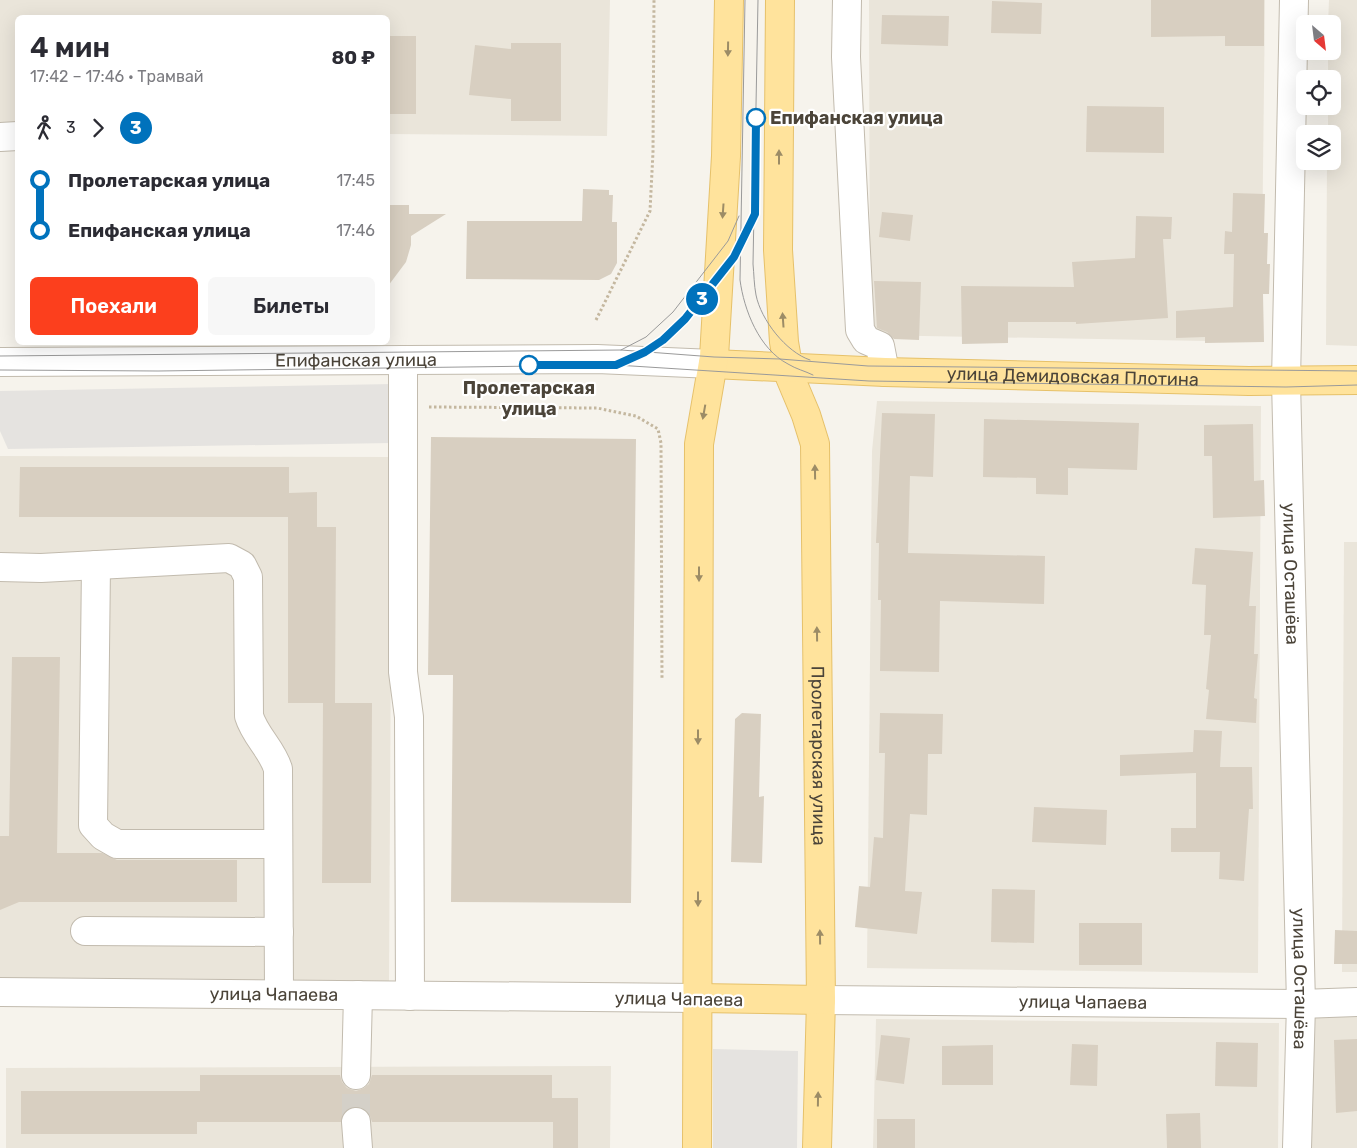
<!DOCTYPE html>
<html lang="ru">
<head>
<meta charset="utf-8">
<style>
  body { margin:0; font-family:Rubik,sans-serif; background:#f7f7f7; color:#2b2b33; height:100vh; display:flex; flex-direction:column; font-size:19px; white-space:nowrap }
  * { box-sizing:border-box; margin:0 }
  p { font-size:16px; color:#7c7c81 }
  .icon { flex:none; width:28px; height:28px; fill:none; stroke:currentColor; stroke-width:2; stroke-linecap:round; stroke-linejoin:round }
  .map { position:relative; flex:1; overflow:hidden }
  .drawer { position:absolute; left:15px; top:15px; width:375px; height:330px; display:flex; flex-direction:column; background:#fff; border-radius:8px; box-shadow:0 5px 20px #0002 }
  .drawer>* { flex:none }
  .badge { padding:0 10px; border-radius:16px; font-size:18px; line-height:32px }
  .needle { width:32px; rotate:152deg }
  .tools { position:absolute; left:1296px; top:15px; display:grid; gap:10px }
  .tools a { display:grid; place-items:center; width:45px; height:45px; border-radius:8px; background:#fff; box-shadow:0 5px 20px #0002; font-size:25px }
  .map>.badge { position:absolute; translate:-50% -50%; box-shadow:0 0 0 2px #fff }
  .legs { display:flex; align-items:center; gap:8px; height:55px; padding:0 15px; font-size:16px }
  .legs p { margin-inline-start:auto }
  .head { display:flex; align-items:center; justify-content:space-between; height:85px; padding:0 15px }
  h1 { font-size:28px; font-weight:600; line-height:38px }
  .primary-button { display:flex; gap:10px; margin-top:auto; padding:10px 15px }
  .primary-button a { flex:1; height:58px; border-radius:8px; background:#fc3f1d; color:#fff; font-size:20px; font-weight:600; line-height:58px; text-align:center }
  .primary-button a+a { background:#f7f7f7; color:#2b2b33 }
  ul { padding:0 15px; list-style:none }
  li { display:flex; align-items:center; gap:18px; height:50px; font-size:19px }
  li i { display:grid; place-items:center; width:8px; height:100%; margin:0 6px; background:currentColor }
  li i::after { content:''; width:12px; height:12px; margin:-6px; border:4px solid; border-radius:50%; background:#fff }
  li p { margin-inline-start:auto }
  li:first-child i { background:linear-gradient(#0000 50%,currentColor 0) }
  li:last-child i { background:linear-gradient(currentColor 50%,#0000 0) }
  .map>svg:first-child { display:block }
  .residential { fill:#eae5da }
  .parking { fill:#e5e3e0 }
  .building { fill:#d8cfc1 }
  .lines { fill:none; stroke-linecap:round; stroke-linejoin:round }
  .minor-tunnel { stroke:#d4d0c8; stroke-width:28; stroke-dasharray:28 14; stroke-linecap:butt }
  .minor-casing { stroke:#c2bbae; stroke-width:30 }
  .major-casing { stroke:#e6c16a; stroke-width:30 }
  .path { stroke:#c4b79f; stroke-width:3; stroke-dasharray:2.5 2.5; stroke-linecap:butt }
  .minor { stroke:#fff; stroke-width:28 }
  .major { stroke:#ffe39c; stroke-width:28 }
  .tram { stroke:#9a9a9a; stroke-width:1 }
  .oneway { fill:#9c8c66 }
  .line-1-casing { stroke:#fff; stroke-width:11 }
  .line-1 { stroke:#0072bc; stroke-width:8 }
  .stop-1-dot { fill:#fff; stroke:#0072bc; stroke-width:2.5 }
  .labels { text-anchor:middle; stroke-width:4.5; stroke-linejoin:round; paint-order:stroke }
  .stop-label { font-size:18px; font-weight:bold; fill:#4b4439; stroke:#fff; text-anchor:start }
  .street-label { font-size:18px; fill:#4b4439; stroke:#fff }
</style>
</head>
<body>
<div class="map">
<svg width="1357" height="1148" viewBox="0 0 1357 1148">
  <rect width="100%" height="100%" fill="#f6f3ec"/>
  <g class="residential">
    <polygon points="0,0 610,0 607,136 388,134 388,18 18,18 17,129 0,129"/>
    <polygon points="869,0 1265,0 1261,342 870,335"/>
    <polygon points="1329,0 1357,0 1357,346 1326,345 1327,161 1332,161 1332,134 1328,134 1328,106 1332,106 1332,79 1328,79 1328,51 1332,51 1332,24 1328,24"/>
    <polygon points="877,401 1261,406 1258,973 867,968 872,451"/>
    <polygon points="0,456 392,457 389,982 0,978"/>
    <polygon points="1344,542 1357,542 1357,972 1342,972"/>
    <polygon points="1311,1016 1357,1016 1357,1148 1309,1148"/>
    <polygon points="876,1019 1279,1023 1278,1148 873,1148"/>
    <polygon points="611,1066 610,1148 6,1148 6,1068"/>
  </g>
  <g class="parking">
    <polygon points="393,384 391,443 8,449 0,431 0,391"/>
    <polygon points="713,1049 798,1051 797,1148 713,1148"/>
  </g>
  <g class="building">
    <polygon points="1151,0 1264,0 1264,46 1225,46 1225,36 1151,37"/>
    <polygon points="992,1 1042,3 1041,34 991,33"/>
    <polygon points="882,15 949,16 948,46 881,44"/>
    <rect x="388" y="36" width="28" height="78"/>
    <polygon points="511,43 561,43 561,121 511,121 511,99 469,95 475,45 511,49"/>
    <polygon points="1087,106 1164,107 1164,153 1086,152"/>
    <polygon points="583,189 609,190 609,195 613,195 612,222 617,222 617,263 611,274 599,280 466,279 467,221 582,221"/>
    <polygon points="1233,193 1265,194 1264,233 1268,233 1267,264 1270,264 1269,294 1263,294 1264,342 1205,343 1205,337 1176,338 1176,311 1233,307 1234,254 1224,254 1225,231 1232,232"/>
    <polygon points="388,205 409,205 409,214 446,214 411,236 411,245 406,262 388,286"/>
    <polygon points="882,212 913,215 910,241 879,237"/>
    <polygon points="1136,216 1172,217 1171,239 1163,239 1168,318 1076,324 1076,322 1008,322 1008,343 962,344 961,286 1074,287 1072,262 1135,258"/>
    <polygon points="874,281 921,282 919,340 894,339 887,332 877,328"/>
    <polygon points="882,413 935,414 933,477 910,476 908,553 1045,556 1044,604 940,601 939,672 880,671 881,600 878,600 879,543 876,543"/>
    <polygon points="984,419 1139,423 1137,470 1068,468 1068,495 1036,494 1036,478 983,477"/>
    <polygon points="1253,424 1254,481 1264,480 1265,516 1213,518 1212,456 1204,456 1204,425"/>
    <polygon points="431,437 636,439 631,903 451,902 453,675 428,675"/>
    <polygon points="20,467 289,467 289,493 317,492 317,527 336,527 335,703 372,703 371,883 322,883 323,703 327,703 288,703 288,517 19,517"/>
    <polygon points="1195,548 1253,552 1249,606 1256,606 1254,654 1258,654 1254,698 1257,699 1256,723 1206,719 1209,690 1206,689 1211,635 1204,635 1206,585 1192,584"/>
    <polygon points="12,657 60,657 57,853 102,853 117,860 237,860 237,902 19,902 0,910 0,836 9,836"/>
    <polygon points="742,713 761,714 759,797 764,796 762,863 731,862 735,719"/>
    <polygon points="880,713 943,714 942,754 928,754 927,815 910,814 905,891 922,892 917,934 855,927 859,886 870,887 874,837 883,838 885,753 879,753"/>
    <polygon points="1194,730 1222,731 1220,767 1252,767 1253,809 1249,809 1244,881 1219,879 1220,852 1171,852 1171,828 1196,828 1196,773 1120,776 1120,755 1193,752"/>
    <polygon points="1034,807 1107,810 1106,845 1032,842"/>
    <polygon points="992,889 1035,890 1034,943 991,942"/>
    <rect x="1079" y="923" width="63" height="42"/>
    <polygon points="1335,930 1357,931 1357,964 1334,964"/>
    <polygon points="881,1035 910,1038 904,1084 876,1080"/>
    <polygon points="1357,1039 1357,1111 1336,1113 1334,1040"/>
    <polygon points="1216,1042 1258,1043 1257,1087 1215,1086"/>
    <polygon points="1072,1044 1098,1045 1097,1086 1070,1085"/>
    <polygon points="993,1045 993,1085 942,1085 942,1046"/>
    <polygon points="200,1075 340,1075 342,1082 347,1088 356,1091 364,1088 369,1084 372,1075 552,1075 552,1098 578,1098 578,1148 553,1148 553,1122 372,1122 369,1113 363,1108 355,1106 347,1109 341,1122 197,1122 197,1134 21,1134 21,1091 200,1091"/>
    <polygon points="1200,1113 1201,1148 1167,1148 1166,1114"/>
    <rect x="877" y="1119" width="38" height="29"/>
  </g>
  <g class="lines">
    <polyline class="minor-tunnel" points="356,1122 356,1075"/>
    <g class="minor-casing">
      <g id="minor">
        <polyline points="847,0 846,57 860,330 866,340 880,346 885,372"/>
        <path id="s1" d="M1294,0L1286,381L1301,1004L1297,1148"/>
        <polyline points="0,137 18,136"/>
        <polyline points="403,360 403,672 409,717 410,996"/>
        <path id="s2" d="M0,362L597,359L713,364"/>
        <polyline points="96,565 93,825 103,836 117,844 278,844"/>
        <path d="M0,567L41,568L229,558L242,565L248,577L249,716C255,736 272,749 278,769L279,994"/>
        <polyline points="85,931 279,932"/>
        <path id="s3" d="M0,992L698,998"/>
        <path id="s4" d="M821,1000L1301,1004L1357,1002"/>
        <polyline points="356,1075 358,995"/>
        <polyline points="356,1122 358,1148"/>
      </g>
    </g>
    <g class="major-casing">
      <g id="major">
        <path id="s5" d="M780,0L778,250L784,342L790,377L806,415L815,444L821,1000L817,1148"/>
        <path id="s6" d="M713,364L885,372L1249,381L1357,380"/>
        <polyline points="698,998 821,1000"/>
        <polyline points="697,1148 699,444 714,357 726,156 729,0"/>
      </g>
    </g>
    <g class="path">
      <polyline points="596,320 650,211 653,152 654,0"/>
      <polyline points="429,407 597,408 636,416 658,429 661,443 662,680"/>
    </g>
    <use href="#minor" class="minor"/>
    <use href="#major" class="major"/>
    <g class="tram">
      <path d="M745,0L740,280C744,310 759,349 788,364C796,369 805,371 813,375"/>
      <path d="M758,0L753,264C754,274 754,285 756,295C761,320 786,352 810,360"/>
      <polyline points="621,350 646,337 673,312 728,241 739,216"/>
      <path d="M644,352C680,332 722,283 740,246"/>
      <polyline points="0,356 621,350 714,357 780,359 868,366 1357,371"/>
      <polyline points="0,370 158,371 616,365 869,381 1286,387 1357,385"/>
    </g>
  </g>
  <defs><path id="oneway-solid" d="M-6-.8H1V-3.2L6.5 0L1 3.2V.8H-6Z" transform="scale(1.25)"/></defs>
  <g class="oneway">
    <use href="#oneway-solid" transform="translate(728 49) rotate(91)"/>
    <use href="#oneway-solid" transform="translate(779 157) rotate(-90)"/>
    <use href="#oneway-solid" transform="translate(723 211) rotate(94)"/>
    <use href="#oneway-solid" transform="translate(783 320) rotate(-94)"/>
    <use href="#oneway-solid" transform="translate(704 412) rotate(100)"/>
    <use href="#oneway-solid" transform="translate(815 472) rotate(-91)"/>
    <use href="#oneway-solid" transform="translate(699 574) rotate(90)"/>
    <use href="#oneway-solid" transform="translate(817 634) rotate(-91)"/>
    <use href="#oneway-solid" transform="translate(698 737) rotate(90)"/>
    <use href="#oneway-solid" transform="translate(698 899) rotate(90)"/>
    <use href="#oneway-solid" transform="translate(820 937) rotate(-91)"/>
    <use href="#oneway-solid" transform="translate(818 1099) rotate(-89)"/>
  </g>
  <g class="lines">
    <g class="line-1-casing">
      <polyline id="line-1" points="529,365 616,365 645,352 663,340 685,319 734,257 755,214 756,118"/>
    </g>
    <use href="#line-1" class="line-1"/>
  </g>
  <g class="stop-1-dot">
    <circle cx="756" cy="118" r="9"/>
    <circle cx="529" cy="365" r="9"/>
  </g>
  <g class="labels">
    <g class="stop-label">
      <text x="770" y="124">Епифанская улица</text>
      <text x="529" y="394" text-anchor="middle">Пролетарская<tspan x="529" dy="21">улица</tspan></text>
    </g>
    <g class="street-label">
      <text dy="6" stroke="none"><textPath href="#s2" startOffset="356">Епифанская улица</textPath></text>
      <text dy="6" stroke="none"><textPath href="#s6" startOffset="360">улица Демидовская Плотина</textPath></text>
      <text dy="6" stroke="none"><textPath href="#s1" startOffset="574">улица Осташёва</textPath></text>
      <text dy="6" stroke="none"><textPath href="#s5" startOffset="761">Пролетарская улица</textPath></text>
      <text dy="6" stroke="none"><textPath href="#s1" startOffset="979">улица Осташёва</textPath></text>
      <text dy="6" stroke="none"><textPath href="#s3" startOffset="274">улица Чапаева</textPath></text>
      <text transform="translate(679 999) rotate(1)" y="6">улица Чапаева</text>
      <text dy="6" stroke="none"><textPath href="#s4" startOffset="262">улица Чапаева</textPath></text>
    </g>
  </g>
</svg>
<div class="tools">
<a><svg class="needle" viewBox="-14 -14 28 28"><path d="M0-13l5 13h-10z" fill="#e53935"/><path d="M0 13l5-13h-10z" fill="#7c7c81"/></svg></a>
<a><svg class="icon" aria-label="locate" viewBox="0 0 24 24"><circle cx="12" cy="12" r="6"/><path d="M12 2v4M12 18v4M2 12h4M18 12h4"/></svg></a>
<a><svg class="icon" aria-label="layers" viewBox="0 0 24 24"><path d="M12 4l9 5-9 5-9-5zM3 14l9 5 9-5"/></svg></a>
</div>
<b class="badge" style="left:702px;top:299px;background:#0072bc;color:#fff">3</b>
<section class="drawer">
<div class="head"><div><h1>4 мин</h1><p>17:42 – 17:46 · Трамвай</p></div><b>80 ₽</b></div>
<div class="legs"><svg class="icon" aria-label="walk" viewBox="0 0 24 24"><circle cx="13" cy="4" r="2"/><path d="M13 8l-2 6 4 7M11 14l-3 7M7 12l3-4h3l4 4"/></svg>3<svg class="icon" aria-label="forward" viewBox="0 0 24 24"><path d="M9 5l7 7-7 7"/></svg><b class="badge" style="background:#0072bc;color:#fff">3</b></div>
<ul>
<li><i style="color:#0072bc"></i><b>Пролетарская улица</b><p>17:45</p></li>
<li><i style="color:#0072bc"></i><b>Епифанская улица</b><p>17:46</p></li>
</ul>
<div class="primary-button"><a>Поехали</a><a>Билеты</a></div>
</section>
</div>
</body>
</html>
